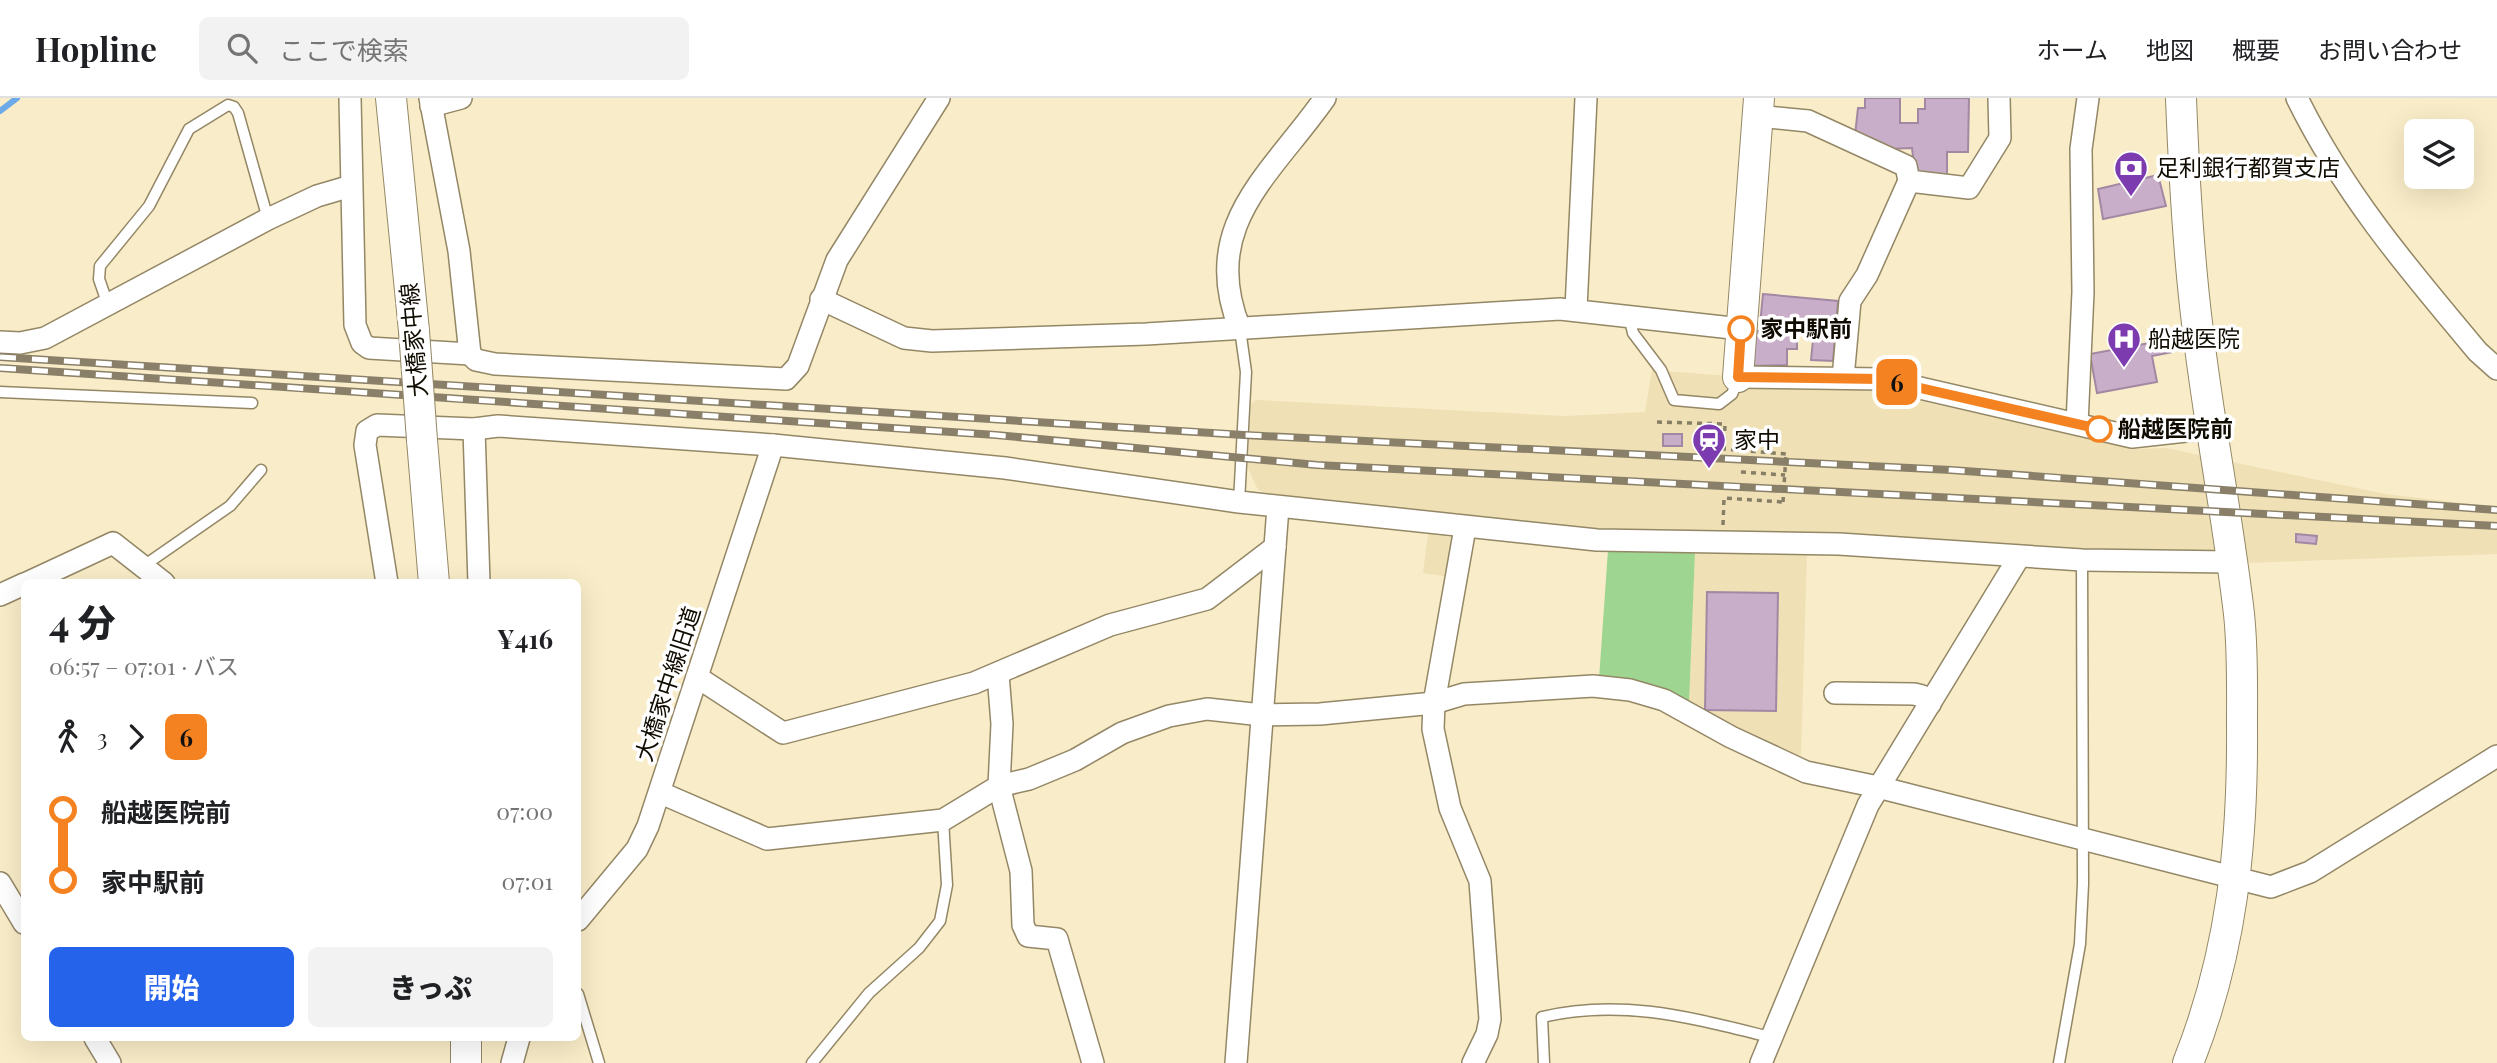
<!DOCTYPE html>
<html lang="ja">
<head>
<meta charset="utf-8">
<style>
  body { margin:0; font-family:"Playfair Display","Noto Sans JP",serif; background:#f2f2f2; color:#202124; height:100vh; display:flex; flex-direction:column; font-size:26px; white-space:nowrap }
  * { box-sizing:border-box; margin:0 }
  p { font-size:23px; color:#757577 }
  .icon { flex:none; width:38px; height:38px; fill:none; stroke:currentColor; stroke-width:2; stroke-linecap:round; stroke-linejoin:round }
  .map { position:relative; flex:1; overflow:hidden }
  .details { position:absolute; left:21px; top:481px; width:560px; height:462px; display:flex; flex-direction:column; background:#fff; border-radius:10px; box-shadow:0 7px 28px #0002 }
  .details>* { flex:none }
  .badge { padding:0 14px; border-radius:10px; font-size:24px; line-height:46px }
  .tools { position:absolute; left:2404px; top:21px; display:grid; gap:14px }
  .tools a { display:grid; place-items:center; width:70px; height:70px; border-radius:10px; background:#fff; box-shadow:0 7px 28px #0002; font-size:35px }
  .map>.badge { position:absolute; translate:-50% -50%; box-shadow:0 0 0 4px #fff }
  .legs { display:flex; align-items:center; gap:10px; height:77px; padding:0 28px; font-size:23px }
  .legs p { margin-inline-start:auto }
  .headline { display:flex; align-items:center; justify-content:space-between; height:119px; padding:0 28px }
  h1 { font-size:38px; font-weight:800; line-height:52px }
  .button { display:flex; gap:14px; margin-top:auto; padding:14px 28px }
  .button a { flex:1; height:80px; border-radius:10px; background:#2563eb; color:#fff; font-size:28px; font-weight:800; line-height:80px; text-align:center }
  .button a+a { background:#f2f2f2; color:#202124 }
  ul { padding:0 28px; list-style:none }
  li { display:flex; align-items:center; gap:24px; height:70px; font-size:26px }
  li i { display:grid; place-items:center; width:10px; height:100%; margin:0 9px; background:currentColor }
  li i::after { content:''; width:18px; height:18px; margin:-9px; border:5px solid; border-radius:50%; background:#fff }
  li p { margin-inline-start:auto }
  li:first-child i { background:linear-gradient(#0000 50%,currentColor 0) }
  li:last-child i { background:linear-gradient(currentColor 50%,#0000 0) }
  header { display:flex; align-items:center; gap:42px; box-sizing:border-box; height:98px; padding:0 35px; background:#fff; border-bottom:2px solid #e0e0e0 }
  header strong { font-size:33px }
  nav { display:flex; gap:38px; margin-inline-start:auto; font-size:24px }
  .search { width:490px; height:63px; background:#f2f2f2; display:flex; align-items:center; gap:18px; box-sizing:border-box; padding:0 24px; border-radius:10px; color:#757577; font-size:26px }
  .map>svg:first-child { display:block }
  .built { fill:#efe0b5 }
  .green { fill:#9ed691 }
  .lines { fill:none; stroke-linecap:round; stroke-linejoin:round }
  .stream { stroke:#6caae8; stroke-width:6 }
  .building { fill:#c9aec9; stroke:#a388a3; stroke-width:2 }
  .lane-casing { stroke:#948766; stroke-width:13 }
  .street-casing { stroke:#948766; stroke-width:24 }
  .secondary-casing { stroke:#948766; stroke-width:32 }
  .path { stroke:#877e66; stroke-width:3.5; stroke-dasharray:5 5; stroke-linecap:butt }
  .lane { stroke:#fff; stroke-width:10 }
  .street { stroke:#fff; stroke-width:21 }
  .secondary { stroke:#fff; stroke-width:30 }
  .rail-casing { stroke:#8a8069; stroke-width:8 }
  .rail { stroke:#fff; stroke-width:5; stroke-dasharray:16; stroke-linecap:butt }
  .secondary-bridge-casing { stroke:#948766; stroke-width:32; stroke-linecap:butt }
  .path-bridge { stroke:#877e66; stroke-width:3.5; stroke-dasharray:5 5; stroke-linecap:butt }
  .secondary-bridge { stroke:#fff; stroke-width:30 }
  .line-1-casing { stroke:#fff; stroke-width:16 }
  .line-1 { stroke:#f58220; stroke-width:10 }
  .stop-1-dot { fill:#fff; stroke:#f58220; stroke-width:3.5 }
  .labels { text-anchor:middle; stroke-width:7; stroke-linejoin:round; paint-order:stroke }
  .poi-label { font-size:23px; fill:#110c02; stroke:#fff; text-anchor:start }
  .stop-label { font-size:23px; font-weight:bold; fill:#110c02; stroke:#fff; text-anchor:start }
  .street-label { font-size:23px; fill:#110c02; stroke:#fff }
</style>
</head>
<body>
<header>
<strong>Hopline</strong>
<div class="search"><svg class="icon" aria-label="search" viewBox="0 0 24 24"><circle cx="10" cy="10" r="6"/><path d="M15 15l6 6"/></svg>ここで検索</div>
<nav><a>ホーム</a><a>地図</a><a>概要</a><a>お問い合わせ</a></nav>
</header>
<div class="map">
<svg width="2497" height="965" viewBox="0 0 2497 965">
  <rect width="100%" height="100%" fill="#f9ecc8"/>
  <g class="built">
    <polygon points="1652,272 1729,278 1742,289 1870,292 2138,351 2167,350 2207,359 2219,448 2211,459 1621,435 1280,399 1258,392 1248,370 1251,306 1256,302 1565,318 1645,314"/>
    <polygon points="2227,363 2385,396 2497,409 2497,456 2243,465"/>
    <polygon points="1428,436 1456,440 1450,479 1423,475"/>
    <polygon points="1695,454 1807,454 1801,658 1747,638 1689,606"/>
  </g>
  <polygon class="green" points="1608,452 1695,454 1689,606 1599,581"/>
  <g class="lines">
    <polyline class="stream" points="0,13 17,0"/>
  </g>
  <g class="building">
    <polygon points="1865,0 1900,0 1900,25 1918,25 1918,11 1925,11 1925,0 1969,0 1968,54 1947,54 1947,79 1915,76 1912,50 1886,51 1855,37 1858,10 1865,10"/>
    <polygon points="2158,77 2166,108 2103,121 2098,91"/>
    <polygon points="1763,196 1838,203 1833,263 1811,262 1814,232 1760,227"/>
    <polygon points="1753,233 1797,233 1797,251 1787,251 1787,267 1751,268"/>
    <polygon points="2171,241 2173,254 2152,258 2157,284 2097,295 2090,256"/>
    <rect x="1747" y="334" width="11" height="12"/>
    <rect x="1663" y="336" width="19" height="12"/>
    <polygon points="2296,436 2317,438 2316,446 2296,444"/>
    <polygon points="1707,494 1778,495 1776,613 1705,612"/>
  </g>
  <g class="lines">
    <g class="lane-casing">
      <g id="lane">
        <polyline points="108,207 99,181 100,168 149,108 189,31 228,7 234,9 238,15 268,121"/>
        <polyline points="1629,218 1633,235 1661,272 1674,302 1719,306 1732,296 1738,282"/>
        <polyline points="0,294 252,305"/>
        <polyline points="1239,404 1246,274 1240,231"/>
        <polyline points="142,469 230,408 261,372"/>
        <polyline points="578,896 599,965"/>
        <polyline points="812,965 869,895 919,850 940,823 947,787 943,722"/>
        <path d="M1544,965L1542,919C1622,900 1692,920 1770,939"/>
        <polyline points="2059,965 2080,846 2083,786 2082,462"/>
      </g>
    </g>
    <g class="street-casing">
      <g id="street">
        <polyline points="350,0 355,227 362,245 369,250 470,256 459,153 430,0"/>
        <path d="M2297,0C2344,96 2410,173 2478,254L2497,271"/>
        <polyline points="431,8 461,0"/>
        <polyline points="1758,18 1808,23 1906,68 1909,83 1969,90 2000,40 1999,0"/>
        <polyline points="821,201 904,240 932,243 1146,236 1560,211 1741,231"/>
        <polyline points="1576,211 1586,0"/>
        <path d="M1240,231C1198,128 1271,77 1325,0"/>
        <polyline points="0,244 20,245 45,240 268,121 317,98 351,88"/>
        <polyline points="470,256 476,262 495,266 786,281 798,268 837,162 939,0"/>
        <polyline points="1738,279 1881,281 2132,339 2213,330"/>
        <polyline points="1843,280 1850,203 1867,177 1909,83"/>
        <polyline points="2077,326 2083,194 2081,51 2088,0"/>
        <polyline points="474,331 479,485"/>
        <polyline points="1465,430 1434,605 1433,631 1450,710 1480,783 1490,921 1487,936 1473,965"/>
        <polyline points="27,485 113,445 164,485"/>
        <polyline points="387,485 365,347 367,333 377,327 474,331 498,328 773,347 1005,370 1239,404 1597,442 1839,446 2082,462 2231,464"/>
        <polyline points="0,497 24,486"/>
        <polyline points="998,576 1002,626 999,688 1021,773 1023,827 1028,838 1057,841 1093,965"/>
        <polyline points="697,579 783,635 974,585 1110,527 1207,501 1275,449"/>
        <polyline points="1835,595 1914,596 1922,598 1930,606"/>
        <polyline points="661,695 767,741 943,722 999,688 1029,681 1075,662 1122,635 1169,618 1207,611 1262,617 1320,616 1434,605 1464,596 1593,588 1630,592 1664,602 1731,639 1806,674 1878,689 2271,789 2310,774 2497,658"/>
        <polyline points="0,785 24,825"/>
        <polyline points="578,822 637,751 648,728 773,347"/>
        <polyline points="95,940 110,965"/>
        <polyline points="512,965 519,940"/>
        <polyline points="1236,965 1278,409"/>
        <polyline points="1761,965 1868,707 2019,459"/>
      </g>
    </g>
    <g class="secondary-casing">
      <g id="secondary">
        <polyline points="391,0 414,233"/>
        <path d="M2181,0C2184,78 2188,155 2198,233C2209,327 2228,421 2239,516C2243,553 2242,591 2242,627C2243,745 2232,855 2188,965"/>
        <polyline points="1738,279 1759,0"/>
        <polyline points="422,342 434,485"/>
        <polyline points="466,965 466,940"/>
      </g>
    </g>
    <g class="path">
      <polyline points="1657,324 1725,326 1724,351 1786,356"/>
      <polyline points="1741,374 1785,377"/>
      <polyline points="1723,427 1724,400 1783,404"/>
    </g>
    <use href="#lane" class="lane"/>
    <use href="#street" class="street"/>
    <use href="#secondary" class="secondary"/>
    <g class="rail-casing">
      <g id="rail">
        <polyline points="0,259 1244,337 1951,372 2497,412"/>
        <polyline points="0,270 996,337 1317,367 2497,428"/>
      </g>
    </g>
    <use href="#rail" class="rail"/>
    <g class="secondary-bridge-casing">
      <polyline id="secondary-bridge" points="414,233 422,342"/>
    </g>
    <polyline class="path-bridge" points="1783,404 1786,356"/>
    <use href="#secondary-bridge" class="secondary-bridge"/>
  </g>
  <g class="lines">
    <g class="line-1-casing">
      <polyline id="line-1" points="1741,231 1738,279 1881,281 2099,331"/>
    </g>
    <use href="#line-1" class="line-1"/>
  </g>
  <defs>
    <g id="bank-pin" transform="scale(1.75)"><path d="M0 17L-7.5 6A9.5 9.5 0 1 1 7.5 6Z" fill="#7c3baf" stroke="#fff"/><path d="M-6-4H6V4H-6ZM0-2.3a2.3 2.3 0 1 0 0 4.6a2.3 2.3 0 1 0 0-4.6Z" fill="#fff"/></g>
    <g id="hospital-pin" transform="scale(1.75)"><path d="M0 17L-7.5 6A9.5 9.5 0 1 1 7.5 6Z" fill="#7c3baf" stroke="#fff"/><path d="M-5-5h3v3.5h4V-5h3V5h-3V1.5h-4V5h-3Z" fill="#fff"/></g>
    <g id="station-pin" transform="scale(1.75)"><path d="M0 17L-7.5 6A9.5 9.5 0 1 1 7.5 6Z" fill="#7c3baf" stroke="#fff"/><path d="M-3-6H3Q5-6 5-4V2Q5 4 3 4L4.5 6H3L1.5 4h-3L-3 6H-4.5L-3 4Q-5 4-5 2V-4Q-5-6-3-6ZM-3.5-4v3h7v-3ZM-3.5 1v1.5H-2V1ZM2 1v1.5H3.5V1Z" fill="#fff"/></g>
  </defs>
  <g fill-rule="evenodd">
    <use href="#bank-pin" x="2131" y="70"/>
    <use href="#hospital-pin" x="2124" y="241"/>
    <use href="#station-pin" x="1709" y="342"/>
  </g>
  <g class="stop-1-dot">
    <circle cx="1741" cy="231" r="12"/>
    <circle cx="2099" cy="331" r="12"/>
  </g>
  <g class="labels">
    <g class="poi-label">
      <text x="2156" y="78">足利銀行都賀支店</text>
      <text x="2148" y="249">船越医院</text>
      <text x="1734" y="350">家中</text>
    </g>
    <g class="stop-label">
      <text x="1760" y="239">家中駅前</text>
      <text x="2118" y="339">船越医院前</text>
    </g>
    <g class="street-label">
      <text transform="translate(414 242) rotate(-95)" y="8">大橋家中線</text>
      <text transform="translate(668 586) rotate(-72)" y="8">大橋家中線旧道</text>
    </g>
  </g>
</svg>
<div class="tools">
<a><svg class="icon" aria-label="layers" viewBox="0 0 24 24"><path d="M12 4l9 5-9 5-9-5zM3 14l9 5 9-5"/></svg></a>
</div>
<b class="badge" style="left:1897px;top:284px;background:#f58220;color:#111">6</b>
<section class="details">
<div class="headline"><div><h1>4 分</h1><p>06:57 – 07:01 · バス</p></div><b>¥416</b></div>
<div class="legs"><svg class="icon" aria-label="walk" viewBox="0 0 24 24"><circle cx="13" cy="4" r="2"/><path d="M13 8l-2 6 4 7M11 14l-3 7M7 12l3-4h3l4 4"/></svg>3<svg class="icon" aria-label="forward" viewBox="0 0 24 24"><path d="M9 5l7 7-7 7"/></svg><b class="badge" style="background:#f58220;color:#111">6</b></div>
<ul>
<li><i style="color:#f58220"></i><b>船越医院前</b><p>07:00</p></li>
<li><i style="color:#f58220"></i><b>家中駅前</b><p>07:01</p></li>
</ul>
<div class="button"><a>開始</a><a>きっぷ</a></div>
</section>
</div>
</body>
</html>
